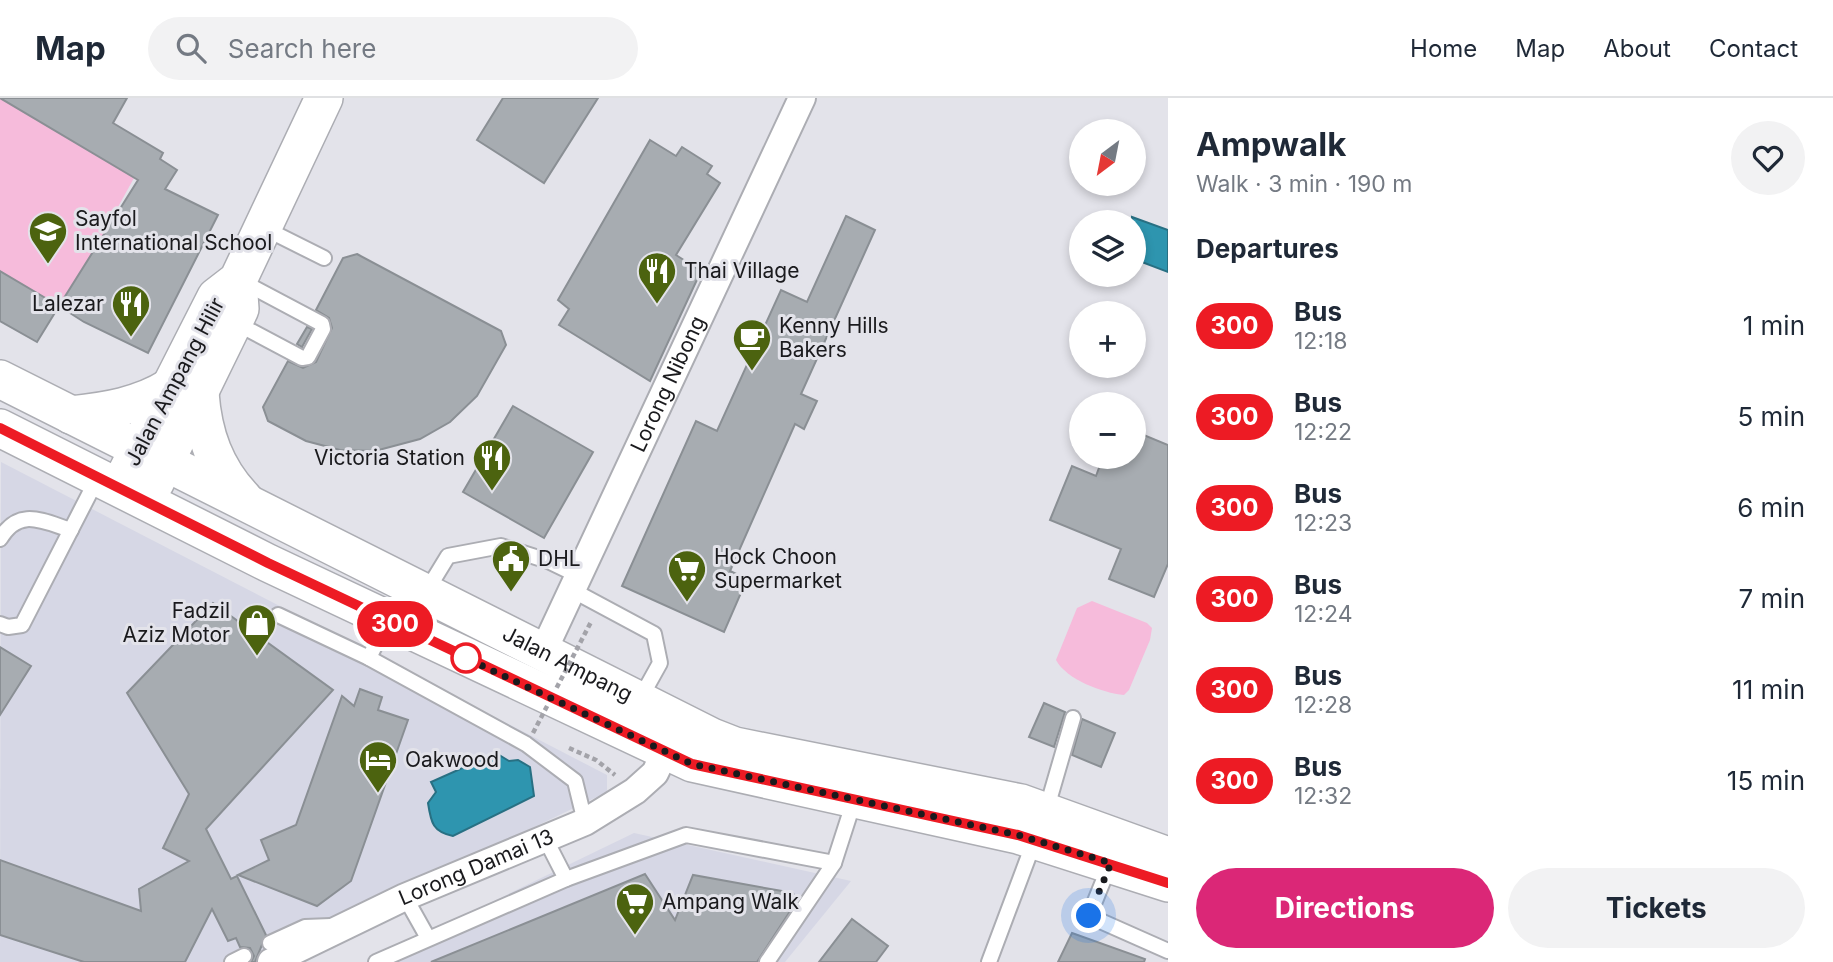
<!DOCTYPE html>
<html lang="en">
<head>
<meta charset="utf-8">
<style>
  body { margin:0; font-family:Inter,sans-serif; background:#f2f2f3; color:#1f2937; height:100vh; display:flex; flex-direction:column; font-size:26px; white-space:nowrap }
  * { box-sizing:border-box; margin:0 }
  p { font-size:23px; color:#747a83 }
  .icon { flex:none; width:38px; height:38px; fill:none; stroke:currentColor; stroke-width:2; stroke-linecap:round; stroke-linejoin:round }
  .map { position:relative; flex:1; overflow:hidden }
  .side { display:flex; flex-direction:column; background:#fff; width:665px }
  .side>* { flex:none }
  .badge { padding:0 14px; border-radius:23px; font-size:24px; line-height:46px }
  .needle { width:46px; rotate:212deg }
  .buttons { position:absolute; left:1069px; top:21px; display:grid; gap:14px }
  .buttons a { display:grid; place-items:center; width:77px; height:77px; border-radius:50%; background:#fff; box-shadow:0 4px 10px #0003; font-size:35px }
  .you { position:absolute; width:35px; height:35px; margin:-18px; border:5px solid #fff; border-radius:50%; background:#1a73e8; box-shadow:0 0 0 10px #1a73e833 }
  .map>.badge { position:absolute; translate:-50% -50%; box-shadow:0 0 0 4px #fff }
  h2 { padding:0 28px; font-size:26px; line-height:63px }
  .round { display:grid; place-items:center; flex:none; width:74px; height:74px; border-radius:37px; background:#f2f2f3 }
  .overview { display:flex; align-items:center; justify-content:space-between; height:119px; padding:0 28px }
  h1 { font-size:33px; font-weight:700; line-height:52px }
  .primary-button { display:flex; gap:14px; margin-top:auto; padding:14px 28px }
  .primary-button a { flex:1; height:80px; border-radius:42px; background:#db2777; color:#fff; font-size:28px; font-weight:700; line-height:80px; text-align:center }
  .primary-button a+a { background:#f2f2f3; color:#1f2937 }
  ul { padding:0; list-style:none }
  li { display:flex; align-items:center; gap:21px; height:91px; padding:0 28px }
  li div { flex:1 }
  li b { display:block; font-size:26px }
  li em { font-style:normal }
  li .badge { min-width:77px; font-weight:700; text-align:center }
  header { display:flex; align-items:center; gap:42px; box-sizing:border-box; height:98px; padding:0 35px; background:#fff; border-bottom:2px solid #e0e1e3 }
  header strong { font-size:33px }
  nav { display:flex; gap:38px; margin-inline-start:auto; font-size:24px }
  .search { width:490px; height:63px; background:#f2f2f3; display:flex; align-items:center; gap:18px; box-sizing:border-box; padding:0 24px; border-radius:38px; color:#747a83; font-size:26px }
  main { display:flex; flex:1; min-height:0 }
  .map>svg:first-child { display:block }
  .built { fill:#d6d7e5 }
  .green { fill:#f6bbdb }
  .water { fill:#2e95af; stroke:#287083; stroke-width:2 }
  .building { fill:#a7acb1; stroke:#8a8f94; stroke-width:2 }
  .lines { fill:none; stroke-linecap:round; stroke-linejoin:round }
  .lane-casing { stroke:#acadb3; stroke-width:18 }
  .street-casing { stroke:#acadb3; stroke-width:30 }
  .secondary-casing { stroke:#acadb3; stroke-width:40 }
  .path { stroke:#a3a3a9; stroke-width:4.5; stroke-dasharray:5 3.5; stroke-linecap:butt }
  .lane { stroke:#fff; stroke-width:14 }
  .street { stroke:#fff; stroke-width:26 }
  .secondary { stroke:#fff; stroke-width:37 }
  .path-bridge { stroke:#a3a3a9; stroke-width:4.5; stroke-dasharray:5 3.5; stroke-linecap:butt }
  .line-casing { stroke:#fff; stroke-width:16 }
  .line { stroke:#ed1b24; stroke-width:10 }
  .walk { stroke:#1a1a1d; stroke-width:7; stroke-dasharray:0 12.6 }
  .stop-dot { fill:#fff; stroke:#ed1b24; stroke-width:3.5 }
  .labels { text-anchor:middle; stroke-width:6; stroke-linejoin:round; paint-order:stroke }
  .poi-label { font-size:21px; fill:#1a1a1d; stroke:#e3e3ea; text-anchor:start }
  .street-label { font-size:21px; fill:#1a1a1d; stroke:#e3e3ea }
</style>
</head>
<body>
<header>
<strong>Map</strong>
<div class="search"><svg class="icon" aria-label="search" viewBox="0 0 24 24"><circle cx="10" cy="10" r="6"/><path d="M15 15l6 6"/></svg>Search here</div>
<nav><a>Home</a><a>Map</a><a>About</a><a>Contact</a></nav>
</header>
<main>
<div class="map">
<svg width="1168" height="864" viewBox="0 0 1168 864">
  <rect width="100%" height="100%" fill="#e3e3ea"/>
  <g class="built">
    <polygon points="1,364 607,677 607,694 255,864 0,864"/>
    <polygon points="634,735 851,783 785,864 368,864"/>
  </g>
  <g class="green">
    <polygon points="0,0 134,80 60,214 0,179"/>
    <path d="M1092,503L1147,525L1152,530L1150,542L1129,592L1124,597C1102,595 1066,581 1056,562L1077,510Z"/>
  </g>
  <g class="water">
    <polygon points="1132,119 1168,132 1168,174 1134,161"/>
    <path d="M496,655L509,663L518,662L530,669L534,698L453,738C433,734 431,725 428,705L436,694L431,684Z"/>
  </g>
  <g class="building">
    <polygon points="0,0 127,0 113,25 163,55 160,61 177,72 165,91 218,117 148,255 84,224 59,208 138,82"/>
    <polygon points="503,0 598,0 544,85 477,42"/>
    <polygon points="650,42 676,58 682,49 712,68 707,76 720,85 676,157 701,173 650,283 559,227 569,211 558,202"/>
    <polygon points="846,118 875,132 801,296 817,303 804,331 795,326 730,473 747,481 724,534 622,488 696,323 717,333 781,192 807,204"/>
    <polygon points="357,156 501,233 506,247 477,298 450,324 420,341 375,353 340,352 306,343 268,323 263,309 288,263 303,270 316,264 332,230 329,220 316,212 343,160"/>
    <polygon points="0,173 59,208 37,244 0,223"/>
    <polygon points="307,229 312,231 302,249 297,246"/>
    <polygon points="513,308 593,354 544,440 463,394"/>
    <polygon points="1134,333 1168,347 1168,466 1154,499 1109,481 1121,451 1050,422 1072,368 1096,378 1103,359 1134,359"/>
    <polygon points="213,505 333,592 206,731 231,781 237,778 266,837 255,864 251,864 254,858 250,850 240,849 236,840 228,843 212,811 185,864 84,864 0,837 0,762 141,813 139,791 189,763 163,750 189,696 127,595"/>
    <polygon points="0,549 31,568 0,617"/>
    <polygon points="360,591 382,599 378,612 408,622 351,783 317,808 238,777 269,762 261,742 296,727 342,598 354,608"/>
    <polygon points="1044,605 1065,614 1054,649 1029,639"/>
    <polygon points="1082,621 1115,635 1101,669 1072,657"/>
    <polygon points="645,776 675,822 693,777 793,795 796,804 757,864 431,864"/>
    <polygon points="852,821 888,848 876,864 819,864"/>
    <polygon points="1072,835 1145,861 1144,864 1058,864"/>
  </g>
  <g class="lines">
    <g class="lane-casing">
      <g id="lane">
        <polyline points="264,130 324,160"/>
        <polyline points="236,225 302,260 308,259 323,231 322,226 243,184"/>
        <path d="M0,441C19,409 42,423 71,432"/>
        <polyline points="572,492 654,536 660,565 640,601"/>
        <polyline points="426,494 448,458 501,448 548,463 579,478"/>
        <polyline points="278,517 369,560 526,646 575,683 585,724"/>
        <polyline points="0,526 8,529 22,527 97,381"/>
        <polyline points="369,560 387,523"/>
        <polyline points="1046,713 1073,620"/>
        <polyline points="546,742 566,781"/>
        <polyline points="1110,766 1089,818 1168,853"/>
        <polyline points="405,799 428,840"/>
        <polyline points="270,845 305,829 331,828"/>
        <polyline points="232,864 244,858"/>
        <polyline points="376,864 566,781 686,737 834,765"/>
        <polyline points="767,864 834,765 854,703"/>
        <polyline points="989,864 1034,744"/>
      </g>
    </g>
    <g class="street-casing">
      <g id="street">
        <path id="s1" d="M542,556L802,0"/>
        <path id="s2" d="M271,864L405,799L585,724L635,693L655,675L665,654"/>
      </g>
    </g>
    <g class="secondary-casing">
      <g id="secondary">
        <path id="s3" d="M0,281L712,639L735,648L1021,705L1168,758"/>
        <path d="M200,295C203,336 215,371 244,401"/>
        <path d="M71,317C106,313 140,308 170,289"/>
        <polyline points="0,330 268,465 692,665 1018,737 1168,785"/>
        <polyline points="127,374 216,199 238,182 324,0"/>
        <polyline points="155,385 240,211 238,182"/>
      </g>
    </g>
    <polyline class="path" points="569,650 596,662 615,677"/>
    <use href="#lane" class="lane"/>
    <use href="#street" class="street"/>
    <use href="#secondary" class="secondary"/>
    <polyline class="path-bridge" points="533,635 591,524"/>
  </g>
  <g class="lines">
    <g class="line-casing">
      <polyline id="line" points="0,330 268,465 692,666 1018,737 1168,785"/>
    </g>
    <use href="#line" class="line"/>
    <polyline class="walk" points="466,560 457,556 692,666 1018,737 1111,765 1089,818"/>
  </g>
  <defs>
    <g id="school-pin" transform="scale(2.0125)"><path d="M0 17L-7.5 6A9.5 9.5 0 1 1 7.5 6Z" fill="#4c630f" stroke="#e3e3ea"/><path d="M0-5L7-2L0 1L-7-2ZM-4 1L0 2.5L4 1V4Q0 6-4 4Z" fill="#fff"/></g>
    <g id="restaurant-pin" transform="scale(2.0125)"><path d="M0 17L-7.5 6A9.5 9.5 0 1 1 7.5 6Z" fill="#4c630f" stroke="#e3e3ea"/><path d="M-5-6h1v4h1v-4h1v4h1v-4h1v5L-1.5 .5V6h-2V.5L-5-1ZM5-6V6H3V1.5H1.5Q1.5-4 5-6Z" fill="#fff"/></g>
    <g id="cafe-pin" transform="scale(2.0125)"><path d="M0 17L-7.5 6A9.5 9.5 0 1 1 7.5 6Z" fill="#4c630f" stroke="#e3e3ea"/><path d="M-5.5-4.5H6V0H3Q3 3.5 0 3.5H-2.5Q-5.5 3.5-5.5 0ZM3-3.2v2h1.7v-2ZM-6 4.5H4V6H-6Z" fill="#fff"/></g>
    <g id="civic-pin" transform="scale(2.0125)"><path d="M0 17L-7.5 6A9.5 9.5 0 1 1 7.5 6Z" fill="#4c630f" stroke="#e3e3ea"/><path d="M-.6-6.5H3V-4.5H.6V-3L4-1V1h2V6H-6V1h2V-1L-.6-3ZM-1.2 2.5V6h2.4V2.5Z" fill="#fff"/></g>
    <g id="supermarket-pin" transform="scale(2.0125)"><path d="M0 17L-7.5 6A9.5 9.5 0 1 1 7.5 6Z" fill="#4c630f" stroke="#e3e3ea"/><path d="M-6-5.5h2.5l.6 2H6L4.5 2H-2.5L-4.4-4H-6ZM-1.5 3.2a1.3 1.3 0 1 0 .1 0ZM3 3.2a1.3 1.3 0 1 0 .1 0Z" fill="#fff"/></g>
    <g id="shop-pin" transform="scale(2.0125)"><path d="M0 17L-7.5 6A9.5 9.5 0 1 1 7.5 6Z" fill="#4c630f" stroke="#e3e3ea"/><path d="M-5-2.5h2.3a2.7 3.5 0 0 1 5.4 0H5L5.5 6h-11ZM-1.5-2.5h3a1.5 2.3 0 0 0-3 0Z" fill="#fff"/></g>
    <g id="hotel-pin" transform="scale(2.0125)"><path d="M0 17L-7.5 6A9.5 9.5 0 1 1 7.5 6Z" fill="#4c630f" stroke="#e3e3ea"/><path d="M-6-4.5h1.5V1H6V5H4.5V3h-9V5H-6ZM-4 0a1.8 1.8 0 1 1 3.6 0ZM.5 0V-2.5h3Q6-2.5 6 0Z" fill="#fff"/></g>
  </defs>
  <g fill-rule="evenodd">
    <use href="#school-pin" x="48" y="133"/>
    <use href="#restaurant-pin" x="657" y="173"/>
    <use href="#restaurant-pin" x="131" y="206"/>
    <use href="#cafe-pin" x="752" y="240"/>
    <use href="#restaurant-pin" x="492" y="360"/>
    <use href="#civic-pin" x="511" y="461"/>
    <use href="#supermarket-pin" x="687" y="471"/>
    <use href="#shop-pin" x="257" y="525"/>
    <use href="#hotel-pin" x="378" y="662"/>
    <use href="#supermarket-pin" x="635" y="804"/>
  </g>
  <circle class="stop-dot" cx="466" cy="560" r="14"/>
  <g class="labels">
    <g class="poi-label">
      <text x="75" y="128">Sayfol<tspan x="75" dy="24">International School</tspan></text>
      <text x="684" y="180">Thai Village</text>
      <text x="104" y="213" text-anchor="end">Lalezar</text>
      <text x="779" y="235">Kenny Hills<tspan x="779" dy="24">Bakers</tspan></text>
      <text x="465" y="367" text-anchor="end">Victoria Station</text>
      <text x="714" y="466">Hock Choon<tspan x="714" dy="24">Supermarket</tspan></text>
      <text x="538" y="468">DHL</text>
      <text x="230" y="520" text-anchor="end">Fadzil<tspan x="230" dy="24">Aziz Motor</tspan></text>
      <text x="405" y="669">Oakwood</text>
      <text x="662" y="811">Ampang Walk</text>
    </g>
    <g class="street-label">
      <text transform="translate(175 284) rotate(-62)" y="7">Jalan Ampang Hilir</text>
      <text dy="7" stroke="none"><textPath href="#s1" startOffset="298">Lorong Nibong</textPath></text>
      <text dy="7" stroke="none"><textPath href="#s3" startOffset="635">Jalan Ampang</textPath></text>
      <text dy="7" stroke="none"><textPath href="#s2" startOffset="226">Lorong Damai 13</textPath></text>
    </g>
  </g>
</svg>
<div class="buttons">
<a><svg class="needle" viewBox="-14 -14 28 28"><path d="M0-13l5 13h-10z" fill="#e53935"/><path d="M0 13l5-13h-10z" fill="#747a83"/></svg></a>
<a><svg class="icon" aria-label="layers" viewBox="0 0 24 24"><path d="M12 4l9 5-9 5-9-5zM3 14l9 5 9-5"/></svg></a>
<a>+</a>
<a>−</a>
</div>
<div class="you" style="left:1089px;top:818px"></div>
<b class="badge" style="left:395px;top:526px;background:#ed1b24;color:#fff">300</b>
</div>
<section class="side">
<div class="overview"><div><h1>Ampwalk</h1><p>Walk · 3 min · 190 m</p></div><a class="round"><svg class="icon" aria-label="heart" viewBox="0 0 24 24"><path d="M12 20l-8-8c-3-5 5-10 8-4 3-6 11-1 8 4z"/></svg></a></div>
<h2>Departures</h2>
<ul>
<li><span class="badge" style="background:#ed1b24;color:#fff">300</span><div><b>Bus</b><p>12:18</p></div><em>1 min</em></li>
<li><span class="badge" style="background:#ed1b24;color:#fff">300</span><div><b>Bus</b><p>12:22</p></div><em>5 min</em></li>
<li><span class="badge" style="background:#ed1b24;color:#fff">300</span><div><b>Bus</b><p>12:23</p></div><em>6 min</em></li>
<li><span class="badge" style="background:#ed1b24;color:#fff">300</span><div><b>Bus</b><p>12:24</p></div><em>7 min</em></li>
<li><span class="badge" style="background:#ed1b24;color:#fff">300</span><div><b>Bus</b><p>12:28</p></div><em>11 min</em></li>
<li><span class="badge" style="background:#ed1b24;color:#fff">300</span><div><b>Bus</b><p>12:32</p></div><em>15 min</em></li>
</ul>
<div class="primary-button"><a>Directions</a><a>Tickets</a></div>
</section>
</main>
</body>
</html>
